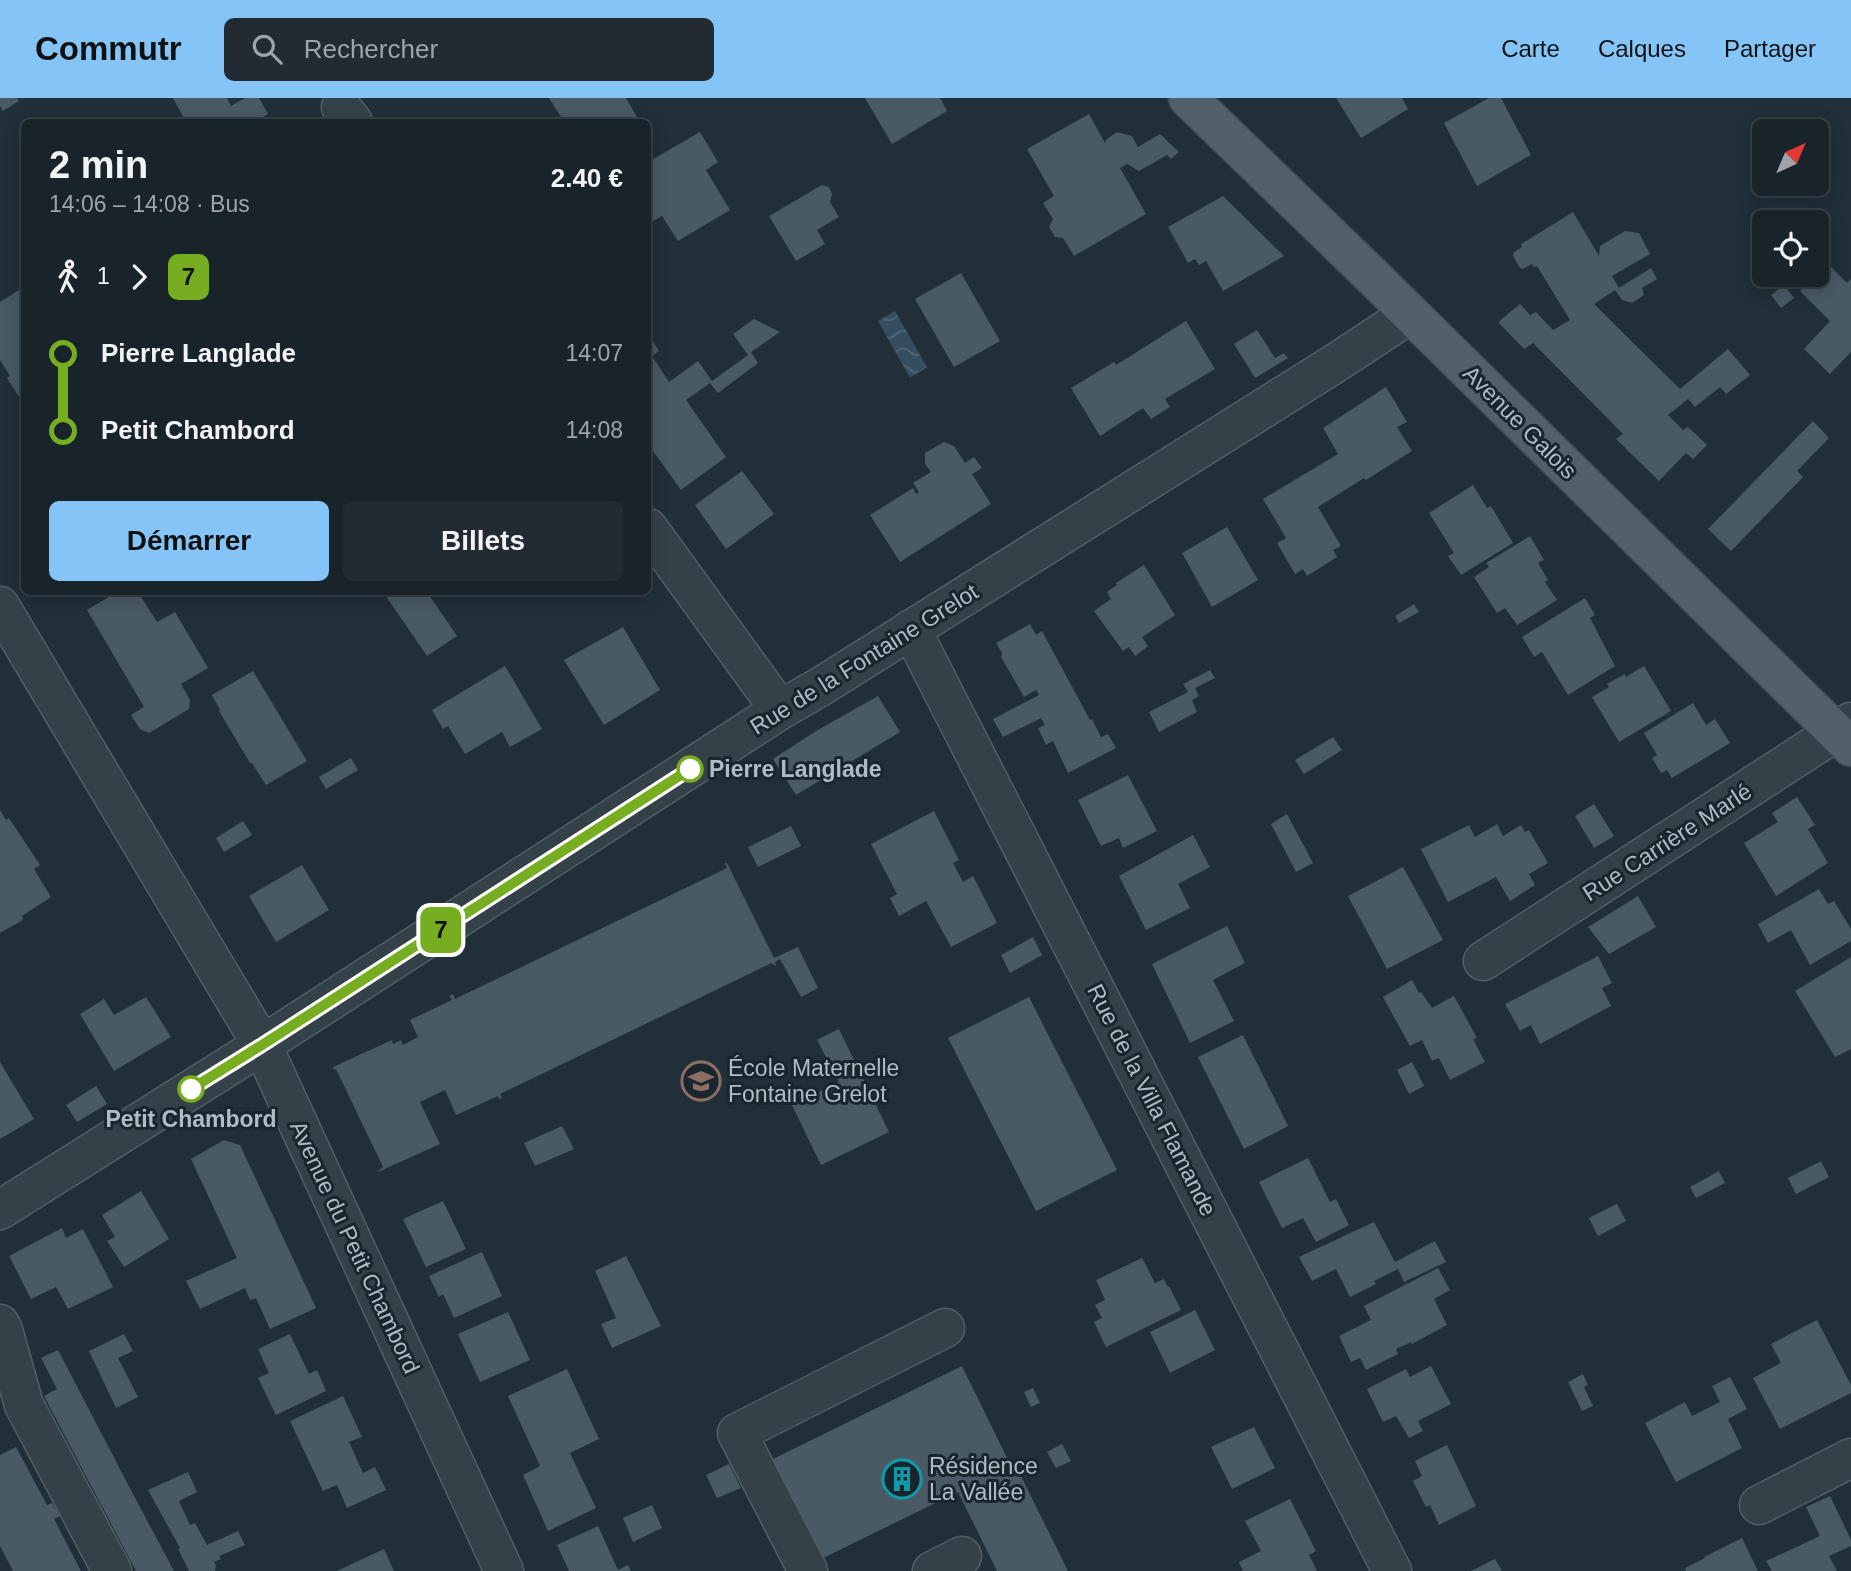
<!DOCTYPE html>
<html lang="fr">
<head>
<meta charset="utf-8">
<style>
  body { margin:0; font-family:Helvetica,sans-serif; background:#222b32; color:#f1f3f6; height:100vh; display:flex; flex-direction:column; font-size:26px; white-space:nowrap }
  * { box-sizing:border-box; margin:0 }
  p { font-size:23px; color:#9fa4a8 }
  .icon { flex:none; width:38px; height:38px; fill:none; stroke:currentColor; stroke-width:2; stroke-linecap:round; stroke-linejoin:round }
  .map { position:relative; flex:1; overflow:hidden }
  .drawer { position:absolute; left:21px; top:21px; width:630px; height:476px; display:flex; flex-direction:column; background:#19232a; border-radius:10px; box-shadow:0 4px 18px #0003,0 0 0 2px #374047 }
  .drawer>* { flex:none }
  .badge { padding:0 14px; border-radius:10px; font-size:24px; line-height:46px }
  .needle { width:46px; rotate:44deg }
  .controls { position:absolute; left:1752px; top:21px; display:grid; gap:14px }
  .controls a { display:grid; place-items:center; width:77px; height:77px; border-radius:10px; background:#19232a; box-shadow:0 4px 18px #0003,0 0 0 2px #374047; font-size:35px }
  .map>.badge { position:absolute; translate:-50% -50%; box-shadow:0 0 0 4px #fff }
  .legs { display:flex; align-items:center; gap:10px; height:77px; padding:0 28px; font-size:23px }
  .legs p { margin-inline-start:auto }
  .head { display:flex; align-items:center; justify-content:space-between; height:119px; padding:0 28px }
  h1 { font-size:38px; font-weight:600; line-height:52px }
  .button { display:flex; gap:14px; margin-top:auto; padding:14px 28px }
  .button a { flex:1; height:80px; border-radius:10px; background:#84c4f6; color:#111; font-size:28px; font-weight:600; line-height:80px; text-align:center }
  .button a+a { background:#222b32; color:#f1f3f6 }
  ul { padding:0 28px; list-style:none }
  li { display:flex; align-items:center; gap:24px; height:77px; font-size:26px }
  li i { display:grid; place-items:center; width:10px; height:100%; margin:0 9px; background:currentColor }
  li i::after { content:''; width:18px; height:18px; margin:-9px; border:5px solid; border-radius:50%; background:#19232a }
  li p { margin-inline-start:auto }
  li:first-child i { background:linear-gradient(#0000 50%,currentColor 0) }
  li:last-child i { background:linear-gradient(currentColor 50%,#0000 0) }
  header { display:flex; align-items:center; gap:42px; box-sizing:border-box; height:98px; padding:0 35px; background:#84c4f6; color:#111 }
  header strong { font-size:33px }
  nav { display:flex; gap:38px; margin-inline-start:auto; font-size:24px }
  .search { width:490px; height:63px; background:#222b32; display:flex; align-items:center; gap:18px; box-sizing:border-box; padding:0 24px; border-radius:10px; color:#9fa4a8; font-size:26px }
  .map>svg:first-child { display:block }
  .water { fill:url(#water-waves) }
  .building { fill:#495a64 }
  .lines { fill:none; stroke-linecap:round; stroke-linejoin:round }
  .minor-casing { stroke:#525f66; stroke-width:41 }
  .major-casing { stroke:#3e4a52; stroke-width:41 }
  .minor { stroke:#354149; stroke-width:38 }
  .major { stroke:#536069; stroke-width:38 }
  .line-1-casing { stroke:#fff; stroke-width:16 }
  .line-1 { stroke:#77ad20; stroke-width:10 }
  .stop-1-dot { fill:#fff; stroke:#77ad20; stroke-width:3.5 }
  .labels { text-anchor:middle; stroke-width:6; stroke-linejoin:round; paint-order:stroke }
  .street-label { font-size:23px; fill:#afbcc5; stroke:#1a262d }
  .stop-label { font-size:23px; font-weight:bold; fill:#afbcc5; stroke:#1a262d; text-anchor:start }
  .poi-label { font-size:23px; fill:#afbcc5; stroke:#1a262d; text-anchor:start }
</style>
</head>
<body>
<header>
<strong>Commutr</strong>
<div class="search"><svg class="icon" aria-label="search" viewBox="0 0 24 24"><circle cx="10" cy="10" r="6"/><path d="M15 15l6 6"/></svg>Rechercher</div>
<nav><a>Carte</a><a>Calques</a><a>Partager</a></nav>
</header>
<div class="map">
<svg width="1851" height="1473" viewBox="0 0 1851 1473">
  <defs>
    <pattern id="water-waves" width="16" height="10" patternUnits="userSpaceOnUse" patternTransform="scale(1.75)"><rect width="16" height="10" fill="#354e5f"/><path d="M0 5q4-4 8 0t8 0" fill="none" stroke="#506674"/></pattern>
  </defs>
  <rect width="100%" height="100%" fill="#212f38"/>
  <polygon class="water" points="895,213 927,269 910,280 878,223"/>
  <g class="building">
    <polygon points="0,0 17,0 19,3 3,13 0,8"/>
    <polygon points="173,0 227,0 231,8 245,0 259,0 268,16 255,24 186,24"/>
    <polygon points="549,0 626,0 638,21 632,24 564,24"/>
    <polygon points="865,0 940,0 947,13 892,46"/>
    <polygon points="1336,0 1402,0 1408,11 1361,40"/>
    <polygon points="1489,0 1501,0 1531,57 1477,88 1444,25"/>
    <polygon points="1089,16 1105,45 1107,41 1117,34 1132,38 1138,49 1160,36 1179,54 1171,61 1167,57 1139,73 1127,66 1120,70 1146,116 1074,158 1063,140 1055,139 1049,129 1053,121 1043,105 1054,98 1027,51"/>
    <polygon points="700,34 718,64 706,72 730,112 678,143 662,118 651,124 648,118 648,64"/>
    <polygon points="822,87 829,89 832,96 830,104 839,119 817,132 825,146 796,163 769,118"/>
    <polygon points="1223,98 1284,158 1223,193 1206,163 1199,167 1195,161 1188,165 1168,129"/>
    <polygon points="1573,114 1599,158 1600,148 1625,133 1639,135 1650,156 1612,178 1619,190 1651,170 1657,181 1642,190 1644,197 1632,205 1622,202 1615,192 1594,206 1680,291 1728,251 1750,277 1726,296 1720,289 1695,309 1688,301 1668,317 1683,332 1688,329 1707,347 1693,361 1686,355 1659,383 1616,341 1623,336 1533,245 1524,251 1498,224 1520,206 1530,217 1536,214 1553,232 1570,222 1537,168 1534,169 1532,166 1523,171 1520,170 1513,158 1514,154 1522,149 1521,146"/>
    <polygon points="1831,169 1847,185 1851,181 1851,254 1830,276 1804,251 1830,223 1800,193"/>
    <polygon points="961,175 1000,243 954,269 915,201"/>
    <polygon points="1784,187 1794,200 1781,210 1771,197"/>
    <polygon points="24,189 24,304 23,305 7,280 10,278 0,262 0,204"/>
    <polygon points="754,221 780,234 751,254 758,265 718,295 710,285 686,302 726,359 681,392 648,346 648,236 659,253 652,258 669,284 698,263 712,283 748,257 733,236"/>
    <polygon points="1186,223 1215,271 1165,301 1170,309 1151,321 1143,310 1100,338 1071,290 1114,264 1116,267"/>
    <polygon points="1257,232 1275,260 1284,255 1288,260 1255,280 1234,246"/>
    <polygon points="1386,289 1407,324 1397,329 1412,353 1366,382 1364,380 1318,409 1341,448 1333,452 1337,459 1307,478 1303,471 1295,476 1277,445 1286,440 1263,401 1338,356 1323,330"/>
    <polygon points="1813,323 1829,340 1797,373 1803,379 1731,453 1708,431"/>
    <polygon points="944,344 954,348 965,365 974,359 982,370 972,376 991,406 900,464 870,417 913,390 916,396 919,394 913,385 931,374 925,366 925,355"/>
    <polygon points="742,373 774,416 726,451 695,407"/>
    <polygon points="1473,387 1487,410 1491,408 1513,445 1461,477 1448,458 1454,455 1429,415"/>
    <polygon points="1227,429 1258,482 1212,509 1182,455"/>
    <polygon points="1530,438 1544,462 1538,465 1548,482 1545,484 1557,502 1517,527 1505,510 1497,515 1474,479 1489,469 1486,465"/>
    <polygon points="1144,467 1175,517 1142,539 1148,548 1135,558 1129,549 1123,553 1094,513 1111,501 1107,494 1117,487 1116,485"/>
    <polygon points="110,494 138,494 157,524 175,514 208,570 181,586 190,602 189,611 149,635 140,631 131,617 144,609 87,512 112,497"/>
    <polygon points="383,494 427,494 457,538 427,558"/>
    <polygon points="1585,500 1595,517 1590,520 1615,568 1568,597 1542,554 1534,559 1522,539"/>
    <polygon points="1414,506 1419,514 1399,525 1395,518"/>
    <polygon points="1030,526 1036,537 1042,533 1090,622 1092,621 1101,639 1108,636 1116,650 1068,675 1053,643 1046,647 1038,630 1045,627 1041,620 1003,639 993,621 1039,597 1036,592 1024,599 1001,559 1002,555 996,545"/>
    <polygon points="623,529 660,592 604,627 564,562"/>
    <polygon points="505,568 542,631 510,649 502,634 465,656 448,628 443,631 432,612"/>
    <polygon points="1644,568 1671,613 1619,644 1592,599 1609,589 1607,586 1625,576 1626,579"/>
    <polygon points="1210,572 1215,580 1195,590 1199,598 1192,602 1197,614 1159,634 1149,614 1188,594 1183,586"/>
    <polygon points="253,573 307,663 266,687 252,665 250,665 219,613 220,612 212,597"/>
    <polygon points="878,598 900,634 796,697 773,661 816,633"/>
    <polygon points="1693,605 1706,627 1715,621 1730,645 1672,680 1667,672 1661,675 1652,660 1657,657 1644,635"/>
    <polygon points="1333,639 1342,652 1304,676 1295,662"/>
    <polygon points="351,660 358,672 326,691 319,679"/>
    <polygon points="1128,677 1157,733 1123,750 1119,740 1101,748 1078,702"/>
    <polygon points="1797,699 1815,727 1808,731 1828,765 1776,798 1744,745 1778,724 1772,715"/>
    <polygon points="1594,706 1614,738 1594,750 1575,718"/>
    <polygon points="0,712 6,722 9,720 40,767 34,771 51,799 22,818 23,822 0,835"/>
    <polygon points="934,713 959,762 953,765 963,784 973,778 997,825 951,849 926,803 899,818 890,800 897,796 871,746"/>
    <polygon points="1287,716 1313,765 1296,774 1271,726"/>
    <polygon points="243,723 252,737 224,754 216,740"/>
    <polygon points="1497,726 1503,738 1521,727 1525,734 1529,732 1548,765 1529,776 1535,787 1510,803 1496,779 1448,804 1421,751 1469,727 1475,739"/>
    <polygon points="791,728 801,748 758,769 748,749"/>
    <polygon points="1193,737 1210,769 1178,786 1190,810 1146,832 1119,778"/>
    <polygon points="725,765 727,765 774,860 798,849 818,890 801,899 780,861 775,864 776,867 775,868 772,865 500,996 502,1000 499,1001 498,998 456,1017 445,992 420,1004 440,1046 378,1074 378,1073 383,1069 336,971 334,972 333,969 392,942 393,946 401,942 403,947 418,939 410,922 452,902 449,898 453,896 455,901 727,770"/>
    <polygon points="302,767 329,812 276,844 249,798"/>
    <polygon points="1403,769 1443,842 1387,871 1348,798"/>
    <polygon points="1819,791 1828,806 1834,803 1851,831 1851,843 1810,867 1791,832 1768,845 1758,826"/>
    <polygon points="1638,798 1656,829 1609,856 1588,829"/>
    <polygon points="1227,828 1245,865 1213,882 1234,923 1190,945 1152,866"/>
    <polygon points="1033,839 1042,857 1010,875 1001,857"/>
    <polygon points="1598,858 1612,885 1602,890 1611,908 1540,946 1531,927 1520,933 1505,906"/>
    <polygon points="1851,859 1851,951 1835,959 1795,893"/>
    <polygon points="1412,882 1419,895 1421,894 1432,910 1454,898 1477,940 1473,941 1485,964 1450,982 1439,960 1432,963 1422,942 1410,948 1383,899"/>
    <polygon points="146,899 171,939 114,973 80,916 104,901 114,917"/>
    <polygon points="1029,899 1117,1072 1036,1113 948,940"/>
    <polygon points="839,931 889,1034 821,1067 792,1007 839,984 817,942"/>
    <polygon points="1243,937 1288,1028 1244,1051 1198,959"/>
    <polygon points="0,964 34,1021 0,1041"/>
    <polygon points="1412,964 1424,988 1409,996 1397,972"/>
    <polygon points="96,988 107,1006 77,1024 66,1007"/>
    <polygon points="562,1028 574,1051 535,1068 524,1045"/>
    <polygon points="224,1042 240,1047 316,1210 270,1231 256,1200 250,1202 245,1190 200,1211 186,1183 237,1160 191,1061"/>
    <polygon points="1308,1060 1330,1104 1336,1101 1349,1127 1316,1144 1303,1120 1282,1130 1259,1084"/>
    <polygon points="1821,1063 1829,1079 1796,1096 1788,1080"/>
    <polygon points="1719,1073 1725,1085 1696,1100 1690,1089"/>
    <polygon points="141,1093 169,1141 124,1169 107,1143 115,1139 102,1117"/>
    <polygon points="443,1103 466,1151 426,1169 403,1121"/>
    <polygon points="1617,1106 1626,1123 1598,1138 1589,1120"/>
    <polygon points="1374,1124 1395,1164 1435,1143 1446,1164 1404,1184 1398,1171 1374,1183 1376,1186 1350,1199 1336,1171 1312,1183 1299,1159"/>
    <polygon points="62,1130 66,1140 83,1131 113,1189 68,1211 56,1189 31,1201 9,1158"/>
    <polygon points="482,1154 502,1198 454,1220 443,1196 439,1199 429,1178"/>
    <polygon points="626,1158 661,1228 612,1250 601,1226 616,1220 595,1173"/>
    <polygon points="1142,1160 1155,1185 1164,1181 1168,1189 1169,1188 1181,1212 1106,1249 1094,1224 1102,1220 1095,1207 1105,1202 1096,1182"/>
    <polygon points="1438,1170 1450,1192 1434,1201 1447,1227 1412,1246 1411,1244 1396,1251 1398,1256 1366,1272 1360,1260 1351,1264 1339,1238 1371,1222 1364,1208"/>
    <polygon points="1195,1212 1215,1252 1170,1275 1150,1234"/>
    <polygon points="508,1214 530,1262 480,1284 458,1236"/>
    <polygon points="1817,1222 1851,1287 1851,1295 1780,1331 1753,1280 1781,1265 1771,1246"/>
    <polygon points="124,1236 133,1253 118,1260 138,1299 116,1310 89,1253"/>
    <polygon points="290,1236 309,1276 317,1272 326,1293 276,1317 258,1280 269,1275 258,1251"/>
    <polygon points="58,1252 133,1396 174,1473 136,1473 44,1298 57,1291 41,1260"/>
    <polygon points="962,1268 1011,1368 1015,1366 1068,1473 997,1473 958,1394 821,1461 771,1362"/>
    <polygon points="1431,1268 1451,1306 1418,1323 1423,1333 1409,1340 1396,1318 1383,1324 1367,1291 1406,1271 1410,1279"/>
    <polygon points="567,1271 599,1341 570,1355 596,1410 548,1433 523,1377 540,1368 508,1298"/>
    <polygon points="1583,1276 1588,1287 1584,1289 1593,1308 1582,1313 1568,1284"/>
    <polygon points="1730,1279 1747,1311 1728,1321 1742,1350 1676,1384 1645,1325 1685,1304 1692,1318 1720,1304 1712,1288"/>
    <polygon points="1033,1290 1040,1305 1031,1309 1024,1294"/>
    <polygon points="343,1298 362,1339 349,1344 363,1375 375,1369 386,1392 347,1410 337,1387 323,1393 290,1323"/>
    <polygon points="1254,1329 1275,1370 1232,1391 1211,1349"/>
    <polygon points="1062,1346 1071,1363 1056,1370 1047,1354"/>
    <polygon points="1447,1347 1476,1408 1439,1427 1430,1407 1426,1409 1413,1383 1422,1378 1415,1363"/>
    <polygon points="16,1349 47,1407 52,1405 60,1418 54,1421 81,1473 13,1473 0,1448 0,1357"/>
    <polygon points="729,1366 741,1390 717,1400 706,1377"/>
    <polygon points="188,1374 197,1394 179,1403 190,1427 195,1425 207,1447 238,1433 245,1447 219,1458 221,1461 214,1464 216,1467 215,1473 189,1473 178,1451 180,1450 148,1392"/>
    <polygon points="1830,1398 1851,1442 1851,1448 1829,1458 1837,1473 1772,1473 1766,1463 1820,1438 1806,1409"/>
    <polygon points="1290,1401 1316,1453 1309,1457 1317,1473 1243,1473 1239,1464 1261,1453 1245,1423"/>
    <polygon points="652,1407 662,1430 633,1444 623,1420"/>
    <polygon points="598,1428 618,1472 628,1467 631,1473 569,1473 557,1447"/>
    <polygon points="1742,1440 1758,1473 1686,1473 1685,1470 1705,1460 1704,1459"/>
    <polygon points="384,1451 394,1473 337,1473"/>
    <polygon points="1495,1461 1502,1473 1471,1473"/>
  </g>
  <g class="lines">
    <g class="minor-casing">
      <g id="minor">
        <polyline points="341,9 353,24"/>
        <polyline points="648,430 780,612"/>
        <polyline points="0,508 262,947 504,1473"/>
        <polyline points="911,531 1392,1473"/>
        <polyline points="1483,863 1851,624"/>
        <polyline points="0,1112 262,947 780,612 820,589 1334,266 1410,216"/>
        <polyline points="0,1226 3,1232 24,1307 112,1473"/>
        <polyline points="1759,1407 1851,1360"/>
        <polyline points="808,1473 737,1335 945,1230"/>
        <polyline points="932,1473 962,1458"/>
      </g>
    </g>
    <g class="major-casing">
      <polyline id="major" points="1188,0 1370,176 1851,649"/>
    </g>
    <use href="#minor" class="minor"/>
    <use href="#major" class="major"/>
  </g>
  <g class="lines">
    <g class="line-1-casing">
      <polyline id="line-1" points="191,991 262,947 690,671"/>
    </g>
    <use href="#line-1" class="line-1"/>
  </g>
  <defs>
    <g id="school-ring" transform="scale(2.0125)"><circle r="9.5" fill="#1a262d" stroke="#8d6e63" stroke-width="1.5"/><path d="M0-5L7-2L0 1L-7-2ZM-4 1L0 2.5L4 1V4Q0 6-4 4Z" fill="#8d6e63"/></g>
    <g id="building-ring" transform="scale(2.0125)"><circle r="9.5" fill="#1a262d" stroke="#0f9aa8" stroke-width="1.5"/><path d="M-4-6H4V6H1V3H-1V6H-4ZM-2.5-4.3h1.7v1.8h-1.7ZM.8-4.3h1.7v1.8H.8ZM-2.5-1h1.7V.8h-1.7ZM.8-1h1.7V.8H.8Z" fill="#0f9aa8"/></g>
  </defs>
  <g fill-rule="evenodd">
    <use href="#school-ring" x="701" y="983"/>
    <use href="#building-ring" x="902" y="1381"/>
  </g>
  <g class="stop-1-dot">
    <circle cx="690" cy="671" r="12"/>
    <circle cx="191" cy="991" r="12"/>
  </g>
  <g class="labels">
    <g class="street-label">
      <text transform="translate(1520 324) rotate(45)" y="8">Avenue Galois</text>
      <text transform="translate(864 561) rotate(-32)" y="8">Rue de la Fontaine Grelot</text>
      <text transform="translate(1667 744) rotate(-33)" y="8">Rue Carrière Marlé</text>
      <text transform="translate(1152 1002) rotate(63)" y="8">Rue de la Villa Flamande</text>
      <text transform="translate(355 1149) rotate(65)" y="8">Avenue du Petit Chambord</text>
    </g>
    <g class="stop-label">
      <text x="709" y="679">Pierre Langlade</text>
      <text x="191" y="1029" text-anchor="middle">Petit Chambord</text>
    </g>
    <g class="poi-label">
      <text x="728" y="978">École Maternelle<tspan x="728" dy="26">Fontaine Grelot</tspan></text>
      <text x="929" y="1376">Résidence<tspan x="929" dy="26">La Vallée</tspan></text>
    </g>
  </g>
</svg>
<div class="controls">
<a><svg class="needle" viewBox="-14 -14 28 28"><path d="M0-13l5 13h-10z" fill="#e53935"/><path d="M0 13l5-13h-10z" fill="#9fa4a8"/></svg></a>
<a><svg class="icon" aria-label="locate" viewBox="0 0 24 24"><circle cx="12" cy="12" r="6"/><path d="M12 2v4M12 18v4M2 12h4M18 12h4"/></svg></a>
</div>
<b class="badge" style="left:441px;top:832px;background:#77ad20;color:#111">7</b>
<section class="drawer">
<div class="head"><div><h1>2 min</h1><p>14:06 – 14:08 · Bus</p></div><b>2.40 €</b></div>
<div class="legs"><svg class="icon" aria-label="walk" viewBox="0 0 24 24"><circle cx="13" cy="4" r="2"/><path d="M13 8l-2 6 4 7M11 14l-3 7M7 12l3-4h3l4 4"/></svg>1<svg class="icon" aria-label="forward" viewBox="0 0 24 24"><path d="M9 5l7 7-7 7"/></svg><b class="badge" style="background:#77ad20;color:#111">7</b></div>
<ul>
<li><i style="color:#77ad20"></i><b>Pierre Langlade</b><p>14:07</p></li>
<li><i style="color:#77ad20"></i><b>Petit Chambord</b><p>14:08</p></li>
</ul>
<div class="button"><a>Démarrer</a><a>Billets</a></div>
</section>
</div>
</body>
</html>
